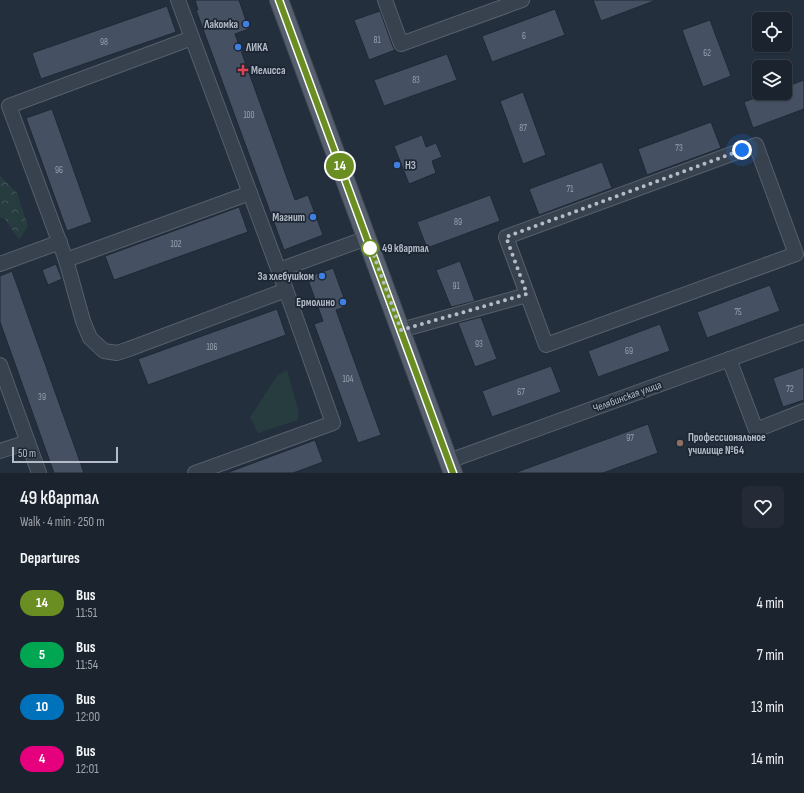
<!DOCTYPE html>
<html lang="en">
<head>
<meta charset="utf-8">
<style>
  body { margin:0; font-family:"Sofia Sans Condensed",sans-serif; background:#242b36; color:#f1f3f6; height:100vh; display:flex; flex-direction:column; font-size:15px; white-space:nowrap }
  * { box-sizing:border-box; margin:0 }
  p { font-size:13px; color:#a0a4aa }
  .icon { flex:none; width:22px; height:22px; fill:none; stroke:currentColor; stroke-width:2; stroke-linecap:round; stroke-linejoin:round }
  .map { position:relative; height:473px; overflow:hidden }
  .sheet { display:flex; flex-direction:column; background:#1b232e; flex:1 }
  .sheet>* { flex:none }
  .badge { padding:0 8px; border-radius:13px; font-size:14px; line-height:26px }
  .fabs { position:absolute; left:752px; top:12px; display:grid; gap:8px }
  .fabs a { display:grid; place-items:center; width:40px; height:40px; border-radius:6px; background:#1b232e; box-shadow:0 1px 3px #0004,0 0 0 1px #39404a; font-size:20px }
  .scale { position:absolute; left:12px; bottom:10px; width:106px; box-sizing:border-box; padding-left:4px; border:2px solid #b4bcc9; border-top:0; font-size:11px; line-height:14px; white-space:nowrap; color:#b4bcc9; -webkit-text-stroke:3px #1d2633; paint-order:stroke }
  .you { position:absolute; width:20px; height:20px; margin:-10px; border:3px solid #fff; border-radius:50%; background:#1a73e8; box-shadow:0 0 0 6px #1a73e833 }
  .map>.badge { position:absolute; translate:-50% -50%; box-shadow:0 0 0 2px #fff }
  h2 { padding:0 20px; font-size:15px; line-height:36px }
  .round { display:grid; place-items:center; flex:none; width:42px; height:42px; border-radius:6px; background:#242b36 }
  .head { display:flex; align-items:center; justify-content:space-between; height:68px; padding:0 20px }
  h1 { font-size:19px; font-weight:600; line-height:30px }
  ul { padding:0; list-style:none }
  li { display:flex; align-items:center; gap:12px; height:52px; padding:0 20px }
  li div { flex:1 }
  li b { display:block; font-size:15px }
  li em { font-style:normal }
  li .badge { min-width:44px; font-weight:700; text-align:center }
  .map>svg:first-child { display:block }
  .forest { fill:url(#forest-crowns) }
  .park { fill:#263c3f }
  .building { fill:#455162; stroke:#1f2835 }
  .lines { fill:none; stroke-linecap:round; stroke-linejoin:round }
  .minor-casing { stroke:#565f6c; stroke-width:16 }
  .major-casing { stroke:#414a57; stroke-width:20 }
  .minor { stroke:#38414e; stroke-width:14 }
  .major { stroke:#56606e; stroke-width:18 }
  .line-casing { stroke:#fff; stroke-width:9 }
  .line { stroke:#6b8e23; stroke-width:6 }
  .walk { stroke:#b4bcc9; stroke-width:4; stroke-dasharray:0 7.2 }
  .shop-dot { fill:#3f7fe0; stroke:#1d2633; stroke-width:1.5 }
  .health-dot { fill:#e0444e; stroke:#1d2633; stroke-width:1.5 }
  .stop-dot { fill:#fff; stroke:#6b8e23; stroke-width:2 }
  .education-dot { fill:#8d6e63; stroke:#1d2633; stroke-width:1.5 }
  .labels { text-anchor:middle; stroke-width:3.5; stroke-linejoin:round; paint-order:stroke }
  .number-label { font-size:9px; fill:#98a1af }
  .poi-label { font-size:11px; font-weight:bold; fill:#b4bcc9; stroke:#1d2633; text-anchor:end }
  .stop-label { font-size:11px; font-weight:bold; fill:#b4bcc9; stroke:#1d2633; text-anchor:start }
  .street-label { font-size:11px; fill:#b4bcc9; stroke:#1d2633 }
</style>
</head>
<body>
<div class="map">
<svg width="804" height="473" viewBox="0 0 804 473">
  <defs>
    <pattern id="forest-crowns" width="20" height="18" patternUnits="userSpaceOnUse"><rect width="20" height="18" fill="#263c3f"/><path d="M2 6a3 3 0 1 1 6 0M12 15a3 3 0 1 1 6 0" fill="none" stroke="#435659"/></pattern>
  </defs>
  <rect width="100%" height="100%" fill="#242f3e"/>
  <polygon class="forest" points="0,176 17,193 28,226 19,240 5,219 0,217"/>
  <polygon class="park" points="287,370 298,409 298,420 258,433 250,417 277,376"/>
  <g class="building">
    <polygon points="195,0 239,0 249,29 235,34 295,200 308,195 323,235 284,250 196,10 198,10"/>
    <polygon points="593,0 654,0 654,1 601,21"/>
    <polygon points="167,6 176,32 41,79 32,53"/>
    <polygon points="555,9 565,35 492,62 482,36"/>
    <polygon points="380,11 393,47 395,50 369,60 354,20"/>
    <polygon points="710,20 731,76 703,87 682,30"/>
    <polygon points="447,54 457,80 384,106 374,80"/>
    <polygon points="804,80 804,109 753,128 744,102 768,93 785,93 785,87"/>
    <polygon points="523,92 546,155 523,164 500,101"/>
    <polygon points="52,109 92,222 67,231 26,118"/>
    <polygon points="711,122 721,148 647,175 638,149"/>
    <polygon points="422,135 426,147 436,143 442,157 432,161 436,173 409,184 394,146"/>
    <polygon points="602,162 612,188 539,215 529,189"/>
    <polygon points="490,195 500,221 427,248 417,222"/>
    <polygon points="239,207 248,232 114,280 105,256"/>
    <polygon points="460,261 475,301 451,307 436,270"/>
    <polygon points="56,264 62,279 48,285 42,270"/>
    <polygon points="333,268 347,306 336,310 381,435 358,443 314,324 323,321 307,277"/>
    <polygon points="12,271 84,473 54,473 0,322 0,276"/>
    <polygon points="770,285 780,311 707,338 697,312"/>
    <polygon points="277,309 286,335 148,385 138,359"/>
    <polygon points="481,317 497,359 475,367 458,323"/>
    <polygon points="660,324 670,351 598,377 588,351"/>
    <polygon points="551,366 561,392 492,417 482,391"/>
    <polygon points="804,367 804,400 783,407 773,378"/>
    <polygon points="648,424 658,453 603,473 517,473 517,472"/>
    <polygon points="315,440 323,462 293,473 229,473 229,472"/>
  </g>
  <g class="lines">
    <g class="minor-casing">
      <g id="minor">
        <polyline points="178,0 286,290 333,423 195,473"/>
        <polyline points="385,0 401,44 522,0"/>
        <polyline points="192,38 9,106 66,260 250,193"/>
        <polygon points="756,145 796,254 546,345 506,237"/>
        <polyline points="66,260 83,321 90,338 104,351 117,353 129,349 286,290"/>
        <polyline points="0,264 60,242"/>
        <polyline points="279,270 367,238"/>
        <polyline points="401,330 527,295"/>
        <polyline points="729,359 756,430 804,411"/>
        <polyline points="0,365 39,473"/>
        <polyline points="0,451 28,442"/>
        <polyline points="449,461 804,332"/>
      </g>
    </g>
    <g class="major-casing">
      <polyline id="major" points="279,0 453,473"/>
    </g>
    <use href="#minor" class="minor"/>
    <use href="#major" class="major"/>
  </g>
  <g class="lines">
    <g class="line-casing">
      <polyline id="line" points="279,0 453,473"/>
    </g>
    <use href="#line" class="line"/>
    <polyline class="walk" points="370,248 370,245 401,330 527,294 506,237 742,150"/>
  </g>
  <g class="shop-dot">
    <circle cx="246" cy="24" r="4"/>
    <circle cx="238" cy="47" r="4"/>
    <circle cx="397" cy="165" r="4"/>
    <circle cx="313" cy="217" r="4"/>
    <circle cx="322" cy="276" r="4"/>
    <circle cx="343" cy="302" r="4"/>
  </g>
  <path class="health-dot" d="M241 64h4v4h4v4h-4v4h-4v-4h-4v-4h4z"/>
  <circle class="stop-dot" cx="370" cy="248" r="8"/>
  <circle class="education-dot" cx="680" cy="443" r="4"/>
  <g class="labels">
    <g class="number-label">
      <text x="524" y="39">6</text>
      <text x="377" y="43">81</text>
      <text x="104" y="45">98</text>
      <text x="707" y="56">62</text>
      <text x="416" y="83">83</text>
      <text x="249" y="118">100</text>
      <text x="523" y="131">87</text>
      <text x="679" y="151">73</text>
      <text x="59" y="173">96</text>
      <text x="570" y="192">71</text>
      <text x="458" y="225">89</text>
      <text x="176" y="247">102</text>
      <text x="456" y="289">91</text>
      <text x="738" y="315">75</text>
      <text x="479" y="347">93</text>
      <text x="212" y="350">106</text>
      <text x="629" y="354">69</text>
      <text x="348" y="382">104</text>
      <text x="790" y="392">72</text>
      <text x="521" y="395">67</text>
      <text x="42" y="400">39</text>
      <text x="630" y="441">97</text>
    </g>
    <g class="poi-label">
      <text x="238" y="28">Лакомка</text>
      <text x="246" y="51" text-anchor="start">ЛИКА</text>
      <text x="251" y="74" text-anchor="start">Мелисса</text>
      <text x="405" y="169" text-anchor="start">НЗ</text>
      <text x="305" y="221">Магнит</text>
      <text x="314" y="280">За хлебушком</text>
      <text x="335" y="306">Ермолино</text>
      <text x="688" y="441" text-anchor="start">Профессиональное<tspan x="688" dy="13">училище №64</tspan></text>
    </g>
    <g class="stop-label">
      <text x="382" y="252">49 квартал</text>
    </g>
    <g class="street-label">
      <text transform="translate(627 396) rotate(-20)" y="4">Челябинская улица</text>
    </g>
  </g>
</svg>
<div class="fabs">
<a><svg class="icon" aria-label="locate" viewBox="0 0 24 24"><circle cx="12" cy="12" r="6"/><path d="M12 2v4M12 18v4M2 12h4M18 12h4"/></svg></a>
<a><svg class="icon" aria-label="layers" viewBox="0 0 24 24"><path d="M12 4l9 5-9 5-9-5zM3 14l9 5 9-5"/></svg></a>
</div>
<div class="scale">50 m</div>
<div class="you" style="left:742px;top:150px"></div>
<b class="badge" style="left:340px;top:166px;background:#6b8e23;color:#fff">14</b>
</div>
<section class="sheet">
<div class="head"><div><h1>49 квартал</h1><p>Walk · 4 min · 250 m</p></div><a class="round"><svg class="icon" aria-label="heart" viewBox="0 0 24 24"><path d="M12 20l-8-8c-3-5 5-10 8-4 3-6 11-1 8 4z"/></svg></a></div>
<h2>Departures</h2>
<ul>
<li><span class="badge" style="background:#6b8e23;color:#fff">14</span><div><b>Bus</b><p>11:51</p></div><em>4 min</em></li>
<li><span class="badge" style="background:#00a651;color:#fff">5</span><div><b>Bus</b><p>11:54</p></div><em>7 min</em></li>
<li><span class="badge" style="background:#0072bc;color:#fff">10</span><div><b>Bus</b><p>12:00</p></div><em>13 min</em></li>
<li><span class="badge" style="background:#e6007e;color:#fff">4</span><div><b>Bus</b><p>12:01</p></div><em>14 min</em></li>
</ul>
</section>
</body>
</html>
